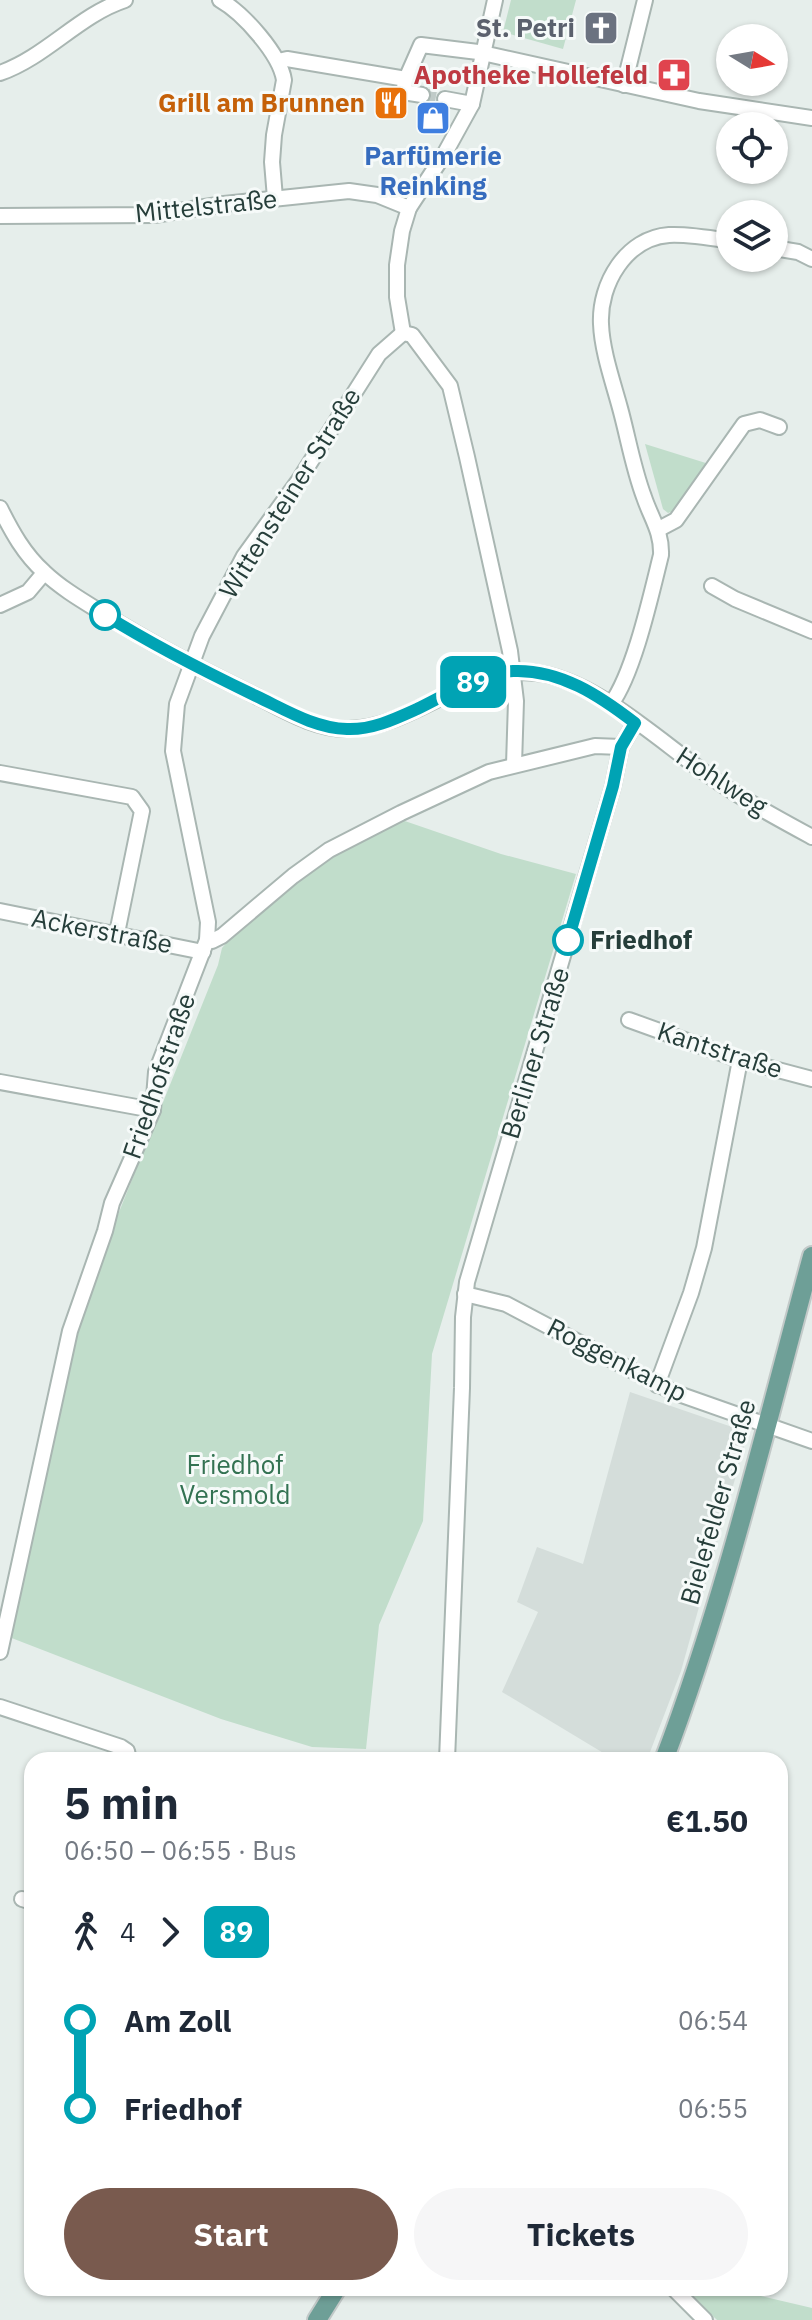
<!DOCTYPE html>
<html lang="en">
<head>
<meta charset="utf-8">
<style>
  body { margin:0; font-family:"IBM Plex Sans",sans-serif; background:#f6f6f7; color:#1f2937; height:100vh; display:flex; flex-direction:column; font-size:30px; white-space:nowrap }
  * { box-sizing:border-box; margin:0 }
  p { font-size:26px; color:#747a83 }
  .icon { flex:none; width:44px; height:44px; fill:none; stroke:currentColor; stroke-width:2; stroke-linecap:round; stroke-linejoin:round }
  .map { position:relative; flex:1; overflow:hidden }
  .drawer { position:absolute; left:24px; top:1752px; width:764px; height:544px; display:flex; flex-direction:column; background:#fff; border-radius:24px; box-shadow:0 2px 6px #0004 }
  .drawer>* { flex:none }
  .badge { padding:0 16px; border-radius:12px; font-size:28px; line-height:52px }
  .needle { width:52px; rotate:101deg }
  .tools { position:absolute; left:716px; top:24px; display:grid; gap:16px }
  .tools a { display:grid; place-items:center; width:72px; height:72px; border-radius:50%; background:#fff; box-shadow:0 2px 6px #0004; font-size:40px }
  .map>.badge { position:absolute; translate:-50% -50%; box-shadow:0 0 0 4px #fff }
  .legs { display:flex; align-items:center; gap:12px; height:88px; padding:0 40px; font-size:26px }
  .legs p { margin-inline-start:auto }
  .summary { display:flex; align-items:center; justify-content:space-between; height:136px; padding:0 40px }
  h1 { font-size:44px; font-weight:800; line-height:60px }
  .button { display:flex; gap:16px; margin-top:auto; padding:16px 40px }
  .button a { flex:1; height:92px; border-radius:48px; background:#795a4e; color:#fff; font-size:32px; font-weight:800; line-height:92px; text-align:center }
  .button a+a { background:#f6f6f7; color:#1f2937 }
  ul { padding:0 40px; list-style:none }
  li { display:flex; align-items:center; gap:28px; height:88px; font-size:30px }
  li i { display:grid; place-items:center; width:12px; height:100%; margin:0 10px; background:currentColor }
  li i::after { content:''; width:20px; height:20px; margin:-10px; border:6px solid; border-radius:50%; background:#fff }
  li p { margin-inline-start:auto }
  li:first-child i { background:linear-gradient(#0000 50%,currentColor 0) }
  li:last-child i { background:linear-gradient(currentColor 50%,#0000 0) }
  .map>svg:first-child { display:block }
  .built { fill:#d4ddda }
  .green { fill:#c1ddcb }
  .lines { fill:none; stroke-linecap:round; stroke-linejoin:round }
  .minor-tunnel { stroke:#c0cbc8; stroke-width:14; stroke-dasharray:14 7; stroke-linecap:butt }
  .minor-casing { stroke:#a9b6b2; stroke-width:18 }
  .major-casing { stroke:#c2c9c8; stroke-width:22 }
  .minor { stroke:#fff; stroke-width:14 }
  .major { stroke:#6e9f97; stroke-width:18 }
  .line-1-casing { stroke:#fff; stroke-width:18 }
  .line-1 { stroke:#00a3b4; stroke-width:12 }
  .stop-1-dot { fill:#fff; stroke:#00a3b4; stroke-width:4 }
  .labels { text-anchor:middle; stroke-width:6; stroke-linejoin:round; paint-order:stroke }
  .worship-label { font-size:26px; font-weight:bold; fill:#5b616d; stroke:#f6faf9; text-anchor:end }
  .health-label { font-size:26px; font-weight:bold; fill:#be3a42; stroke:#f6faf9; text-anchor:end }
  .food-label { font-size:26px; font-weight:bold; fill:#c56008; stroke:#f6faf9; text-anchor:end }
  .shop-label { font-size:26px; font-weight:bold; fill:#366cbe; stroke:#f6faf9 }
  .street-label { font-size:26px; fill:#263e3a; stroke:#f6faf9 }
  .stop-label { font-size:26px; font-weight:bold; fill:#263e3a; stroke:#f6faf9; text-anchor:start }
  .park-label { font-size:26px; fill:#337252; stroke:#f6faf9 }
</style>
</head>
<body>
<div class="map">
<svg width="812" height="2320" viewBox="0 0 812 2320">
  <rect width="100%" height="100%" fill="#e6eeeb"/>
  <polygon class="built" points="630,1392 738,1429 744,1447 681,1671 647,1760 615,1760 502,1692 538,1612 517,1602 537,1547 583,1564"/>
  <g class="green">
    <polygon points="511,0 576,0 563,49 503,32"/>
    <polygon points="645,444 709,464 676,510 668,513 663,509"/>
    <polygon points="399,819 501,854 576,874 432,1354 423,1521 379,1625 366,1749 312,1747 221,1719 9,1637 77,1330 95,1272 218,965 222,948 234,934 317,865"/>
    <polygon points="684,2288 727,2288 812,2308 812,2320 717,2320"/>
  </g>
  <g class="lines">
    <polyline class="minor-tunnel" points="422,95 445,99"/>
    <g class="minor-casing">
      <g id="minor">
        <path d="M220,0C243,13 280,54 284,80L274,135L272,162L275,198"/>
        <polyline points="278,61 287,59 406,79"/>
        <path d="M0,73C46,57 79,15 125,0"/>
        <polyline points="624,85 645,0"/>
        <polyline points="422,95 403,92 406,79 421,45 478,52 699,101 812,118"/>
        <polyline points="445,99 472,104"/>
        <polyline points="0,216 154,215 224,204 349,191 377,195 409,208"/>
        <polyline points="774,248 798,252 812,259"/>
        <polyline points="403,333 412,335 450,386 467,457 510,651 516,701 514,765"/>
        <polyline points="403,333 397,297 397,265 402,231 409,208 445,153 472,104 495,0"/>
        <path d="M0,508C12,532 24,554 44,572C62,589 83,601 104,614C150,643 198,668 248,692C279,707 313,730 349,729C418,727 472,660 544,674C600,685 661,742 708,775C740,798 777,818 812,837"/>
        <polyline points="659,529 676,520 744,424 760,420 779,427"/>
        <polyline points="712,586 735,599 812,631"/>
        <polyline points="0,605 28,592 44,573"/>
        <path d="M611,704C634,673 651,595 661,555C662,532 651,518 644,497C633,468 628,437 620,408C613,382 602,351 601,324C599,284 626,238 669,235C688,234 711,238 730,241"/>
        <polyline points="0,773 132,797 142,811 117,933"/>
        <polyline points="0,911 203,952"/>
        <polyline points="207,940 212,941 222,936 293,876 329,850 401,813 489,772 595,746 621,747"/>
        <polyline points="629,1020 740,1060 812,1079"/>
        <polyline points="0,1082 153,1110"/>
        <polyline points="465,1294 506,1304 673,1392 812,1441"/>
        <polyline points="657,1385 691,1293 704,1248 740,1060"/>
        <polyline points="0,1652 70,1331 105,1231 112,1203 153,1110 156,1072 207,940 208,922 173,751 177,704 202,636 244,556 299,480 379,354 403,333"/>
        <polyline points="0,1707 121,1747 127,1751 129,1760"/>
        <polyline points="447,1760 462,1388 463,1317 467,1282 613,786 621,747 635,723"/>
        <polyline points="22,1899 32,1902"/>
        <polyline points="673,2288 705,2320"/>
      </g>
    </g>
    <g class="major-casing">
      <g id="major">
        <path d="M664,1760C726,1596 766,1425 812,1256"/>
        <polyline points="317,2320 337,2288"/>
      </g>
    </g>
    <use href="#minor" class="minor"/>
    <use href="#major" class="major"/>
  </g>
  <g class="lines">
    <g class="line-1-casing">
      <path id="line-1" d="M105,615C153,645 204,671 256,696C284,709 314,728 347,729C372,730 395,719 417,709C446,695 480,673 513,671C560,669 600,696 635,723L621,747L613,786L568,940"/>
    </g>
    <use href="#line-1" class="line-1"/>
  </g>
  <defs>
    <g id="church-square" transform="scale(1.8)"><rect x="-9" y="-9" width="18" height="18" rx="4" fill="#6b7280" stroke="#f6faf9"/><path d="M-1.2-6h2.4v3.5h3.3v2.4h-3.3V6h-2.4V-.1h-3.3v-2.4h3.3Z" fill="#fff"/></g>
    <g id="pharmacy-square" transform="scale(1.8)"><rect x="-9" y="-9" width="18" height="18" rx="4" fill="#e0444e" stroke="#f6faf9"/><path d="M-2-6h4v4h4v4h-4v4h-4v-4h-4v-4h4Z" fill="#fff"/></g>
    <g id="restaurant-square" transform="scale(1.8)"><rect x="-9" y="-9" width="18" height="18" rx="4" fill="#e8710a" stroke="#f6faf9"/><path d="M-5-6h1v4h1v-4h1v4h1v-4h1v5L-1.5 .5V6h-2V.5L-5-1ZM5-6V6H3V1.5H1.5Q1.5-4 5-6Z" fill="#fff"/></g>
    <g id="shop-square" transform="scale(1.8)"><rect x="-9" y="-9" width="18" height="18" rx="4" fill="#3f7fe0" stroke="#f6faf9"/><path d="M-5-2.5h2.3a2.7 3.5 0 0 1 5.4 0H5L5.5 6h-11ZM-1.5-2.5h3a1.5 2.3 0 0 0-3 0Z" fill="#fff"/></g>
  </defs>
  <g fill-rule="evenodd">
    <use href="#church-square" x="601" y="28"/>
    <use href="#pharmacy-square" x="674" y="75"/>
    <use href="#restaurant-square" x="391" y="103"/>
    <use href="#shop-square" x="433" y="118"/>
  </g>
  <g class="stop-1-dot">
    <circle cx="105" cy="615" r="14"/>
    <circle cx="568" cy="940" r="14"/>
  </g>
  <g class="labels">
    <g class="worship-label">
      <text x="575" y="37">St. Petri</text>
    </g>
    <g class="health-label">
      <text x="648" y="84">Apotheke Hollefeld</text>
    </g>
    <g class="food-label">
      <text x="365" y="112">Grill am Brunnen</text>
    </g>
    <g class="shop-label">
      <text x="433" y="165">Parfümerie<tspan x="433" dy="30">Reinking</tspan></text>
    </g>
    <g class="street-label">
      <text transform="translate(206 206) rotate(-6)" y="9">Mittelstraße</text>
      <text transform="translate(290 493) rotate(-58)" y="9">Wittensteiner Straße</text>
      <text transform="translate(722 781) rotate(33)" y="9">Hohlweg</text>
      <text transform="translate(102 931) rotate(11)" y="9">Ackerstraße</text>
      <text transform="translate(720 1050) rotate(18)" y="9">Kantstraße</text>
      <text transform="translate(535 1053) rotate(-73)" y="9">Berliner Straße</text>
      <text transform="translate(159 1076) rotate(-71)" y="9">Friedhofstraße</text>
      <text transform="translate(617 1360) rotate(27)" y="9">Roggenkamp</text>
      <text transform="translate(718 1502) rotate(-74)" y="9">Bielefelder Straße</text>
    </g>
    <g class="stop-label">
      <text x="590" y="949">Friedhof</text>
    </g>
    <g class="park-label">
      <text x="235" y="1474">Friedhof<tspan x="235" dy="30">Versmold</tspan></text>
    </g>
  </g>
</svg>
<div class="tools">
<a><svg class="needle" viewBox="-14 -14 28 28"><path d="M0-13l5 13h-10z" fill="#e53935"/><path d="M0 13l5-13h-10z" fill="#747a83"/></svg></a>
<a><svg class="icon" aria-label="locate" viewBox="0 0 24 24"><circle cx="12" cy="12" r="6"/><path d="M12 2v4M12 18v4M2 12h4M18 12h4"/></svg></a>
<a><svg class="icon" aria-label="layers" viewBox="0 0 24 24"><path d="M12 4l9 5-9 5-9-5zM3 14l9 5 9-5"/></svg></a>
</div>
<b class="badge" style="left:473px;top:682px;background:#00a3b4;color:#fff">89</b>
<section class="drawer">
<div class="summary"><div><h1>5 min</h1><p>06:50 – 06:55 · Bus</p></div><b>€1.50</b></div>
<div class="legs"><svg class="icon" aria-label="walk" viewBox="0 0 24 24"><circle cx="13" cy="4" r="2"/><path d="M13 8l-2 6 4 7M11 14l-3 7M7 12l3-4h3l4 4"/></svg>4<svg class="icon" aria-label="forward" viewBox="0 0 24 24"><path d="M9 5l7 7-7 7"/></svg><b class="badge" style="background:#00a3b4;color:#fff">89</b></div>
<ul>
<li><i style="color:#00a3b4"></i><b>Am Zoll</b><p>06:54</p></li>
<li><i style="color:#00a3b4"></i><b>Friedhof</b><p>06:55</p></li>
</ul>
<div class="button"><a>Start</a><a>Tickets</a></div>
</section>
</div>
</body>
</html>
